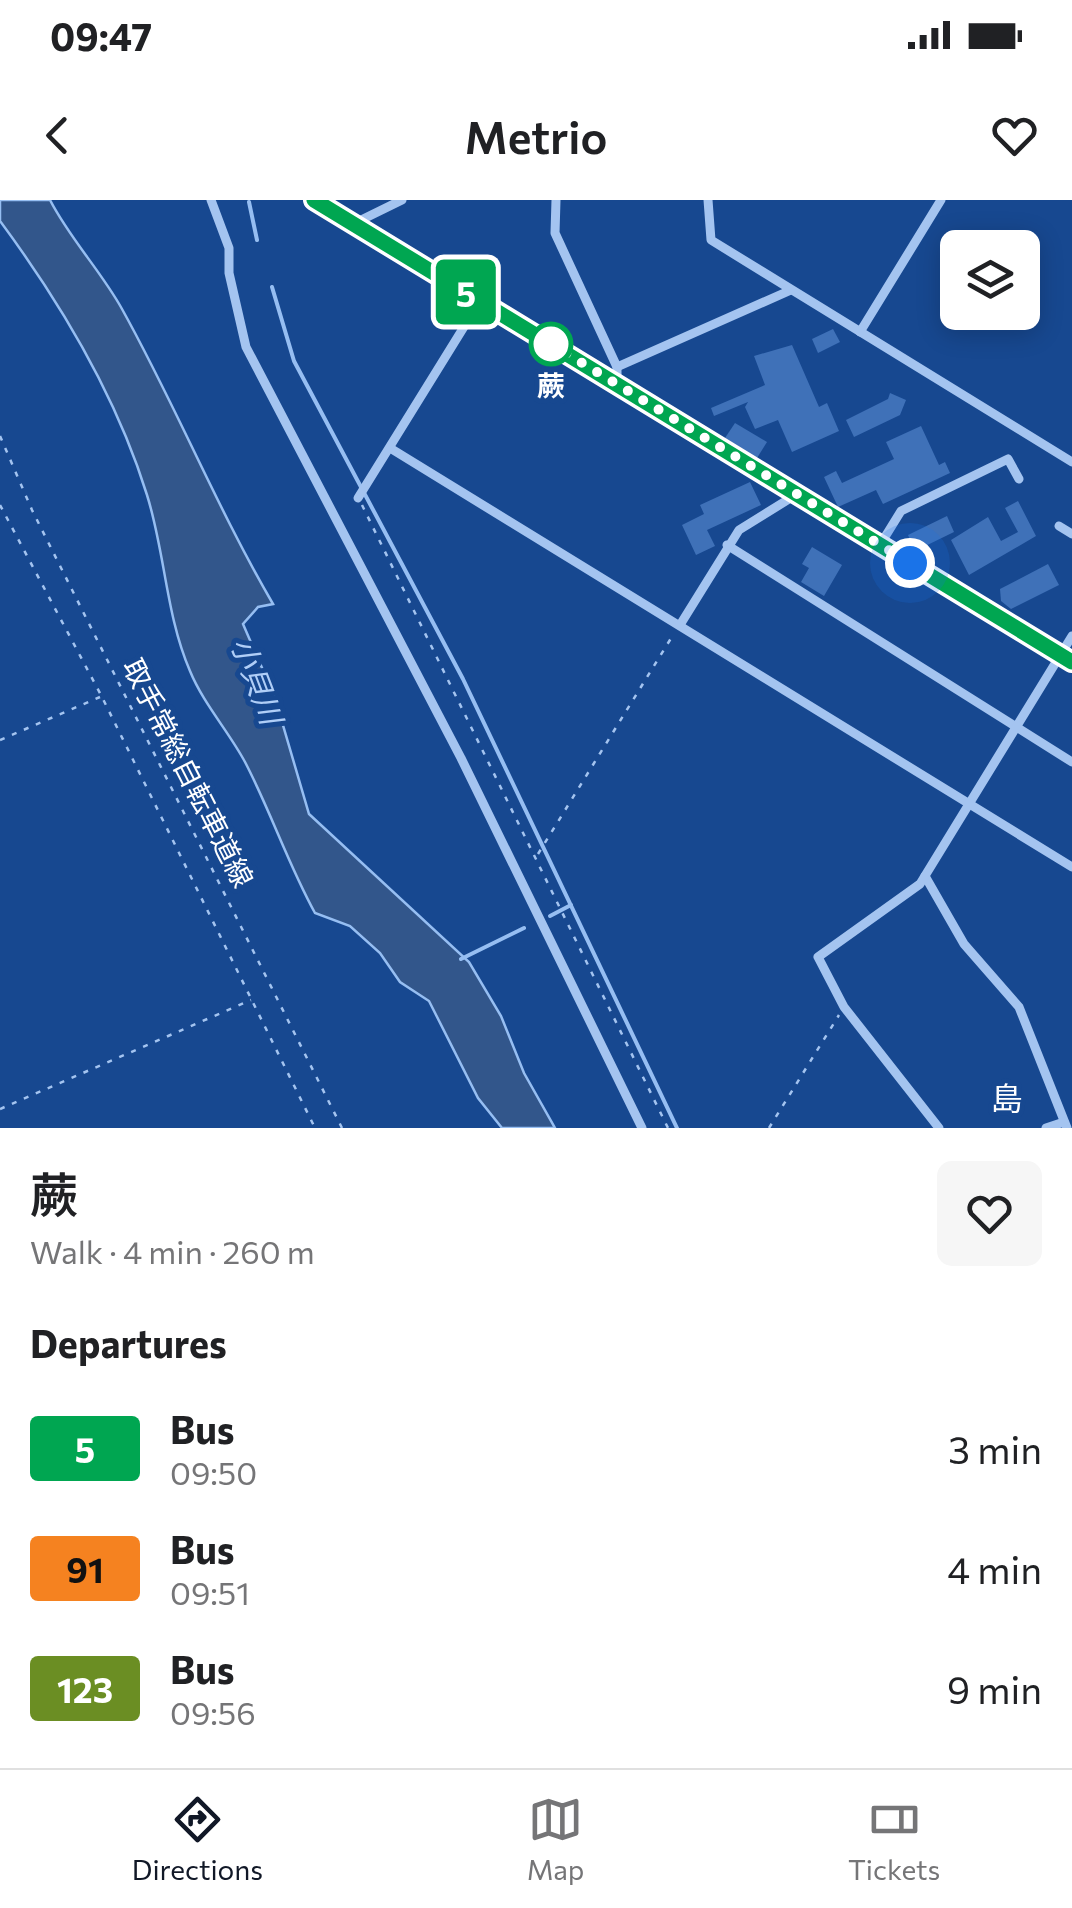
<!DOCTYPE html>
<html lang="en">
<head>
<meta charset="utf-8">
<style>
  body { margin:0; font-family:Commissioner,"Noto Sans JP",sans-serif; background:#f6f6f6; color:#202124; height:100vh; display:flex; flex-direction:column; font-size:38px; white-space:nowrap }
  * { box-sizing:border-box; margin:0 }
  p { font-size:32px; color:#757577 }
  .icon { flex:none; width:55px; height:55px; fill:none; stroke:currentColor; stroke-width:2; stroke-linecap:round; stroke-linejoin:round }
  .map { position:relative; height:928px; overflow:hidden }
  .side { display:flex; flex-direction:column; background:#fff; flex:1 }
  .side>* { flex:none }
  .badge { padding:0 20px; border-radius:8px; font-size:35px; line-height:65px }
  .tools { position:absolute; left:940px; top:30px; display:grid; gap:20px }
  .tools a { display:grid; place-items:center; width:100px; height:100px; border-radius:15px; background:#fff; box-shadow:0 5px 25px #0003; font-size:50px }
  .you { position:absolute; width:50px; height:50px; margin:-25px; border:8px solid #fff; border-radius:50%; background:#1a73e8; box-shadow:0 0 0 15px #1a73e833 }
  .map>.badge { position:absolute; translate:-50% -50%; box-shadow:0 0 0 5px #fff }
  h2 { padding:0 30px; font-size:38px; line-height:90px }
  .round { display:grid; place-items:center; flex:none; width:105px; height:105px; border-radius:15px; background:#f6f6f6 }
  .head { display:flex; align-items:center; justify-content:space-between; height:170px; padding:0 30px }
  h1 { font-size:48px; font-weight:600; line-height:75px }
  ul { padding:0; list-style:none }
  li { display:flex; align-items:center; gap:30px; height:120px; padding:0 30px }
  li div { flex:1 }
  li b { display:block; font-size:38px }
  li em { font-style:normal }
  li .badge { min-width:110px; font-weight:700; text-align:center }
  .status { display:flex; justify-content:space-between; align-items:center; height:70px; padding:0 50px; background:#fff; direction:ltr }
  .status svg { height:28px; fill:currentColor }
  header { display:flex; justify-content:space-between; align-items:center; height:130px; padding:0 30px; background:#fff; font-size:45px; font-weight:600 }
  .tab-bar { display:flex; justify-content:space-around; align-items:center; height:140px; border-top:2px solid #e0e0e0; background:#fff; font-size:28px; color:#757577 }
  .tab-bar a { display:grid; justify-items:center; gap:5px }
  .tab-bar .current { color:#111827 }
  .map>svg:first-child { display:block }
  .water { fill:#32568b; stroke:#96bef2; stroke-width:2.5 }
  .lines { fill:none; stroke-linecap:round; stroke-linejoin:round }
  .stream { stroke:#96bef2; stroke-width:4 }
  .building { fill:#3f71b8 }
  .path { stroke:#a4c4f0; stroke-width:2.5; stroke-dasharray:5 8; stroke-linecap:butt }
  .street { stroke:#a4c4f0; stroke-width:9 }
  .primary { stroke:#ecf3ff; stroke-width:14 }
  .line-casing { stroke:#fff; stroke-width:22 }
  .line { stroke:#00a651; stroke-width:15 }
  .walk { stroke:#fff; stroke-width:10; stroke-dasharray:0 18 }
  .stop-dot { fill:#fff; stroke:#00a651; stroke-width:5 }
  .labels { text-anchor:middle; stroke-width:10; stroke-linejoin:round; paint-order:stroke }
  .stop-label { font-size:28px; font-weight:bold; fill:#fff; stroke:#174890 }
  .street-label { font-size:28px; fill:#fff; stroke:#174890 }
  .water-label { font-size:30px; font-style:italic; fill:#b0cef7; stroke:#174890 }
  .quarter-label { font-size:32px; fill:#fff; stroke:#174890 }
</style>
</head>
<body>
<div class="status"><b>09:47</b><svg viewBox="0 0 49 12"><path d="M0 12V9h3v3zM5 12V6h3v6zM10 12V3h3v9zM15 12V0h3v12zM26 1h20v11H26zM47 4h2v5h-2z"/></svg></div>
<header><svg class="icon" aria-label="back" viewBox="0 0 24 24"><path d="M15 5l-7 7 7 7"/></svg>Metrio<svg class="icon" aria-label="heart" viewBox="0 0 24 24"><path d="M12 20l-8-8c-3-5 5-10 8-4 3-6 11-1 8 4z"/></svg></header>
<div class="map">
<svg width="1072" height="928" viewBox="0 0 1072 928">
  <rect width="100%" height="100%" fill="#174890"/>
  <path class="water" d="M0,0H50C70,39 101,71 122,109C176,206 217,308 273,404L258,407L243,424L275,498L309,614L469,762L501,816L524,873L555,928H502L478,898L429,801L400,782L380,753L350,726L315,713C288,664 271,612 245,562C229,532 203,503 190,471C166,416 165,352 147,295C117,198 60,102 0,21Z"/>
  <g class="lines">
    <g class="stream">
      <polyline points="249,2 257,40"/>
      <polyline points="272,87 294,161 463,479 677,928"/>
      <polyline points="550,716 571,705"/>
      <polyline points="461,759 524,728"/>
    </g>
  </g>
  <g class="building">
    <polygon points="833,129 840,142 818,153 812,139"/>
    <polygon points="792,145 819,207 827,203 839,231 792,252 778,220 755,229 745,207 748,202 714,216 711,208 765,185 754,156"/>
    <polygon points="890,193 906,200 900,215 854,237 846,220 888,199"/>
    <polygon points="735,223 767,242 757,258 725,238"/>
    <polygon points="921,226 939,265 945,262 950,273 883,304 876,290 838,307 824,277 836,271 842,283 894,259 886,242"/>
    <polygon points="750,282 761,305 707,330 715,346 696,355 682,325 704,314 700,305"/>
    <polygon points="1018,301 1036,336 969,375 951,340 988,317 1001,341 1018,332 1005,308"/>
    <polygon points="947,316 954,332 915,351 908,335"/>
    <polygon points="812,347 842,365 824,396 801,382 809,368 802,364"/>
    <polygon points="1048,364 1059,385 1011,409 1001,401 1000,389"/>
  </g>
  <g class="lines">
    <g class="path">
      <polyline points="0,236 32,310 342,928"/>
      <polyline points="0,305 102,497 315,928"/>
      <polyline points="362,305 668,928"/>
      <polyline points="0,540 100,497"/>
      <polyline points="538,654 673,435"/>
      <polyline points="0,909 251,800"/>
      <polyline points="769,928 839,815"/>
    </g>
    <g class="street">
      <polyline points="211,0 229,48 229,73 246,147 461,558 642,928"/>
      <polyline points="556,0 555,33 617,167 617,184"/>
      <polyline points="708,0 711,40 1072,262"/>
      <polyline points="353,24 402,0"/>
      <polyline points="860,132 941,0"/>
      <polyline points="617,167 791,90"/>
      <polyline points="390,248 1072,667"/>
      <polyline points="358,298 480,101"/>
      <polyline points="1059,326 1072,334"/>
      <polyline points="727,345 1072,562"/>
      <polyline points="880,345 901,311 1008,259 1019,279"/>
      <polyline points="680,425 739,330 797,294"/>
      <polyline points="925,676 964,744 1019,807 1067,928"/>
      <polyline points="939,928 844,807 818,757 920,684 1072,436"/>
      <polyline points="1046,928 1064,922"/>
    </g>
    <polyline class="primary" points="314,0 1072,462"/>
  </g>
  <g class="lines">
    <g class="line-casing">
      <polyline id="line" points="314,0 1072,462"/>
    </g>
    <use href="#line" class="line"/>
    <polyline class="walk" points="551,144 910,363"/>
  </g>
  <circle class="stop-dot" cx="551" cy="144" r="20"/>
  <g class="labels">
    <g class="stop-label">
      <text x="551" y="196">蕨</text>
    </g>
    <g class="street-label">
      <text transform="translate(188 573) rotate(63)" y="10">取手常総自転車道線</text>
    </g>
    <g class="water-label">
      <text transform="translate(256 481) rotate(69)" y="10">小貝川</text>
    </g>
    <g class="quarter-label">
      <text x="1007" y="910">島</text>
    </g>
  </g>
</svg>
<div class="tools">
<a><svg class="icon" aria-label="layers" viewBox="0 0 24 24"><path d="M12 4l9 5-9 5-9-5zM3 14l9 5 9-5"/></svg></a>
</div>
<div class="you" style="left:910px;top:363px"></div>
<b class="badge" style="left:466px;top:92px;background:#00a651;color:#fff">5</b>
</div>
<section class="side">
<div class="head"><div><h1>蕨</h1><p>Walk · 4 min · 260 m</p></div><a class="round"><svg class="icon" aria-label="heart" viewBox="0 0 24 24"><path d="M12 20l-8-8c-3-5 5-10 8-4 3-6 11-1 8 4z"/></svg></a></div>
<h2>Departures</h2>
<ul>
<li><span class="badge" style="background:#00a651;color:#fff">5</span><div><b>Bus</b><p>09:50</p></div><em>3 min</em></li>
<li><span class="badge" style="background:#f58220;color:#111">91</span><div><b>Bus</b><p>09:51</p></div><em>4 min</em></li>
<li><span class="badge" style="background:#6b8e23;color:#fff">123</span><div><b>Bus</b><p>09:56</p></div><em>9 min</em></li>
</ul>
</section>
<nav class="tab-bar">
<a class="current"><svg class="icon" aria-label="directions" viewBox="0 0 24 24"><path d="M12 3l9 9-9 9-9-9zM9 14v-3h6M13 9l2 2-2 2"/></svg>Directions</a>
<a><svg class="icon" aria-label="map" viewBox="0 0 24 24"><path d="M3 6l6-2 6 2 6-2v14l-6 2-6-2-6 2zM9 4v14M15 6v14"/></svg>Map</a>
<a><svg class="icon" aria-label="tickets" viewBox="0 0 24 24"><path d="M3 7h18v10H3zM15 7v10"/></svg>Tickets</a>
</nav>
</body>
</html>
